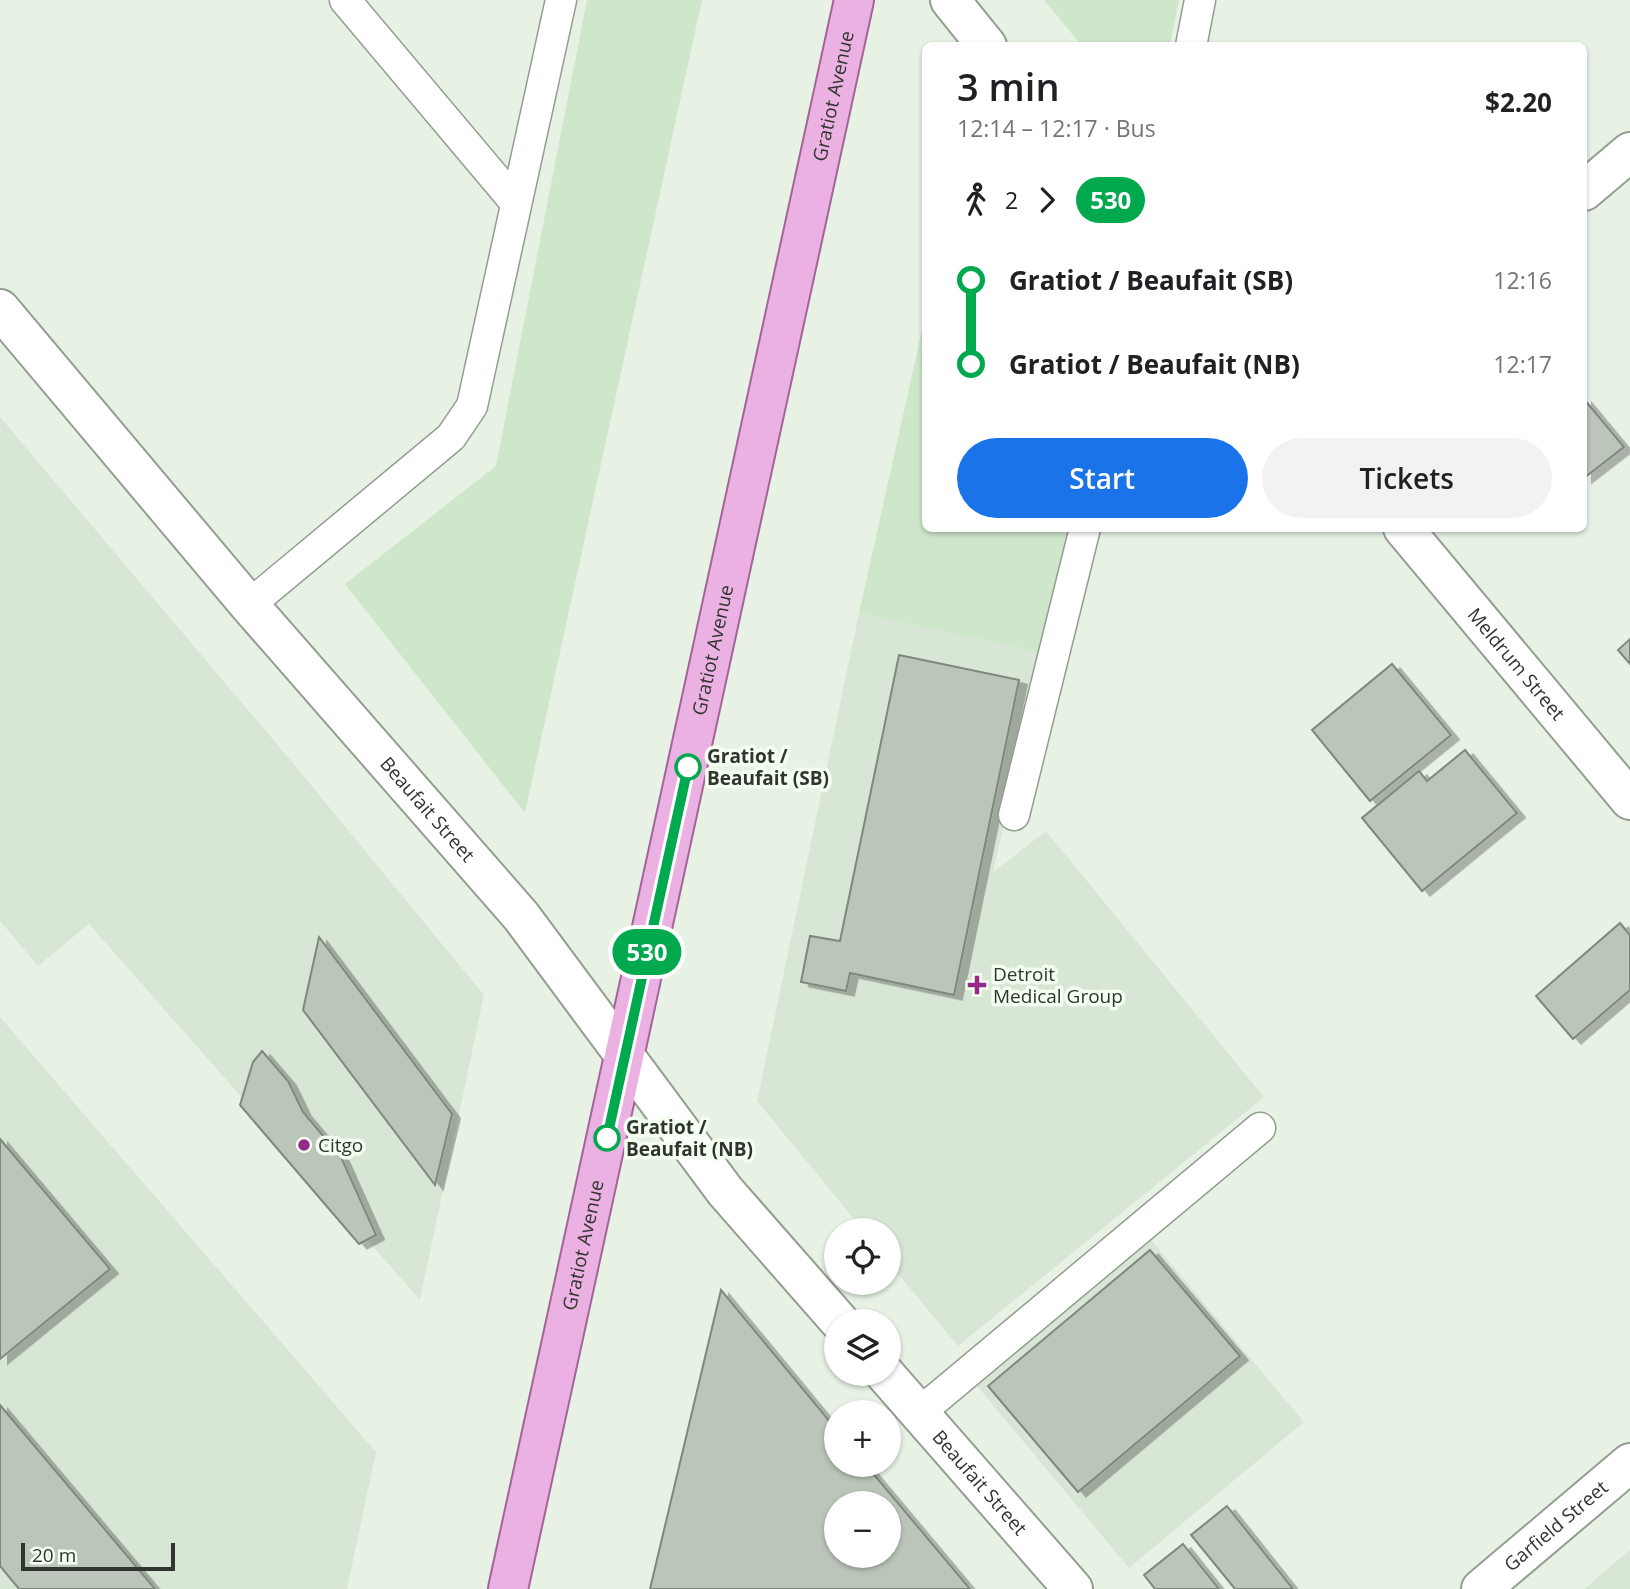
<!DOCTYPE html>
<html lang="en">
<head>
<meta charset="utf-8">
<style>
  body { margin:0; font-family:"Open Sans",sans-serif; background:#f2f2f2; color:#202124; height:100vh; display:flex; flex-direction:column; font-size:26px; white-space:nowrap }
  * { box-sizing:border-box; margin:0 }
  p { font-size:23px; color:#757577 }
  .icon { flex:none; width:38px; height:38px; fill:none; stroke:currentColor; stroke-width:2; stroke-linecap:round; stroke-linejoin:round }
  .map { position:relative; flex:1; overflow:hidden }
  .side { position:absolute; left:922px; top:42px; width:665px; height:490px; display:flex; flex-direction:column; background:#fff; border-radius:10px; box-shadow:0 2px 5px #0004 }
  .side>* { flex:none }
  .badge { padding:0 14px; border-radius:23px; font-size:24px; line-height:46px }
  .fabs { position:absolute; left:824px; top:1218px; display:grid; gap:14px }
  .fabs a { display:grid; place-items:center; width:77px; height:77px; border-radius:50%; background:#fff; box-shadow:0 2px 5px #0004; font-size:35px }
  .scale { position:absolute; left:21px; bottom:18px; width:154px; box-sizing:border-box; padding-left:7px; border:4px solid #313530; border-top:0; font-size:19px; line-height:24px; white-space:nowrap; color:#313530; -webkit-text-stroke:5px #f4fff2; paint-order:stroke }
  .map>.badge { position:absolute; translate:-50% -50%; box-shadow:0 0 0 4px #fff }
  .legs { display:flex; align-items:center; gap:10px; height:77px; padding:0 35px; font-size:23px }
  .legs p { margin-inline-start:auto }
  .head { display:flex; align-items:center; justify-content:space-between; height:119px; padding:0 35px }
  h1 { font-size:38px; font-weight:600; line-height:52px }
  .primary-button { display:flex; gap:14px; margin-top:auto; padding:14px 35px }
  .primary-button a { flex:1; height:80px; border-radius:42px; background:#1a73e8; color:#fff; font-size:28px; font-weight:600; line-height:80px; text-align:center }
  .primary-button a+a { background:#f2f2f2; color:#202124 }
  ul { padding:0 35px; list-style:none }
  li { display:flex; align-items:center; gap:24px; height:84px; font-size:26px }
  li i { display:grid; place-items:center; width:10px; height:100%; margin:0 9px; background:currentColor }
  li i::after { content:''; width:18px; height:18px; margin:-9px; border:5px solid; border-radius:50%; background:#fff }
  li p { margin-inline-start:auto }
  li:first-child i { background:linear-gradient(#0000 50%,currentColor 0) }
  li:last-child i { background:linear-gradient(currentColor 50%,#0000 0) }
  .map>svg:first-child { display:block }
  .built { fill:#d8e7d5 }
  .green { fill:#cee6c9 }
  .building { fill:#bbc5b9; stroke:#7f887d; stroke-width:2; fill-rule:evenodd; filter:url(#shadow) }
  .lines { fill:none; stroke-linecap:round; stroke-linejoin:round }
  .service-casing { stroke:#939d91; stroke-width:33 }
  .minor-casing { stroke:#939d91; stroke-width:42 }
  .primary-casing { stroke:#a36499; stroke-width:42 }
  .service { stroke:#fff; stroke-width:30 }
  .minor { stroke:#fff; stroke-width:38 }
  .primary { stroke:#ecb1e3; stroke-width:38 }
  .line-1-casing { stroke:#fff; stroke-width:16 }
  .line-1 { stroke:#00a94e; stroke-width:10 }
  .stop-1-dot { fill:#fff; stroke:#00a94e; stroke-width:3.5 }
  .poi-dot { fill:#96298a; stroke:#f4fff2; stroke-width:2.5 }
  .labels { text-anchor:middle; stroke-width:7; stroke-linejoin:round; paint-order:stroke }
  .street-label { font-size:19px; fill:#313530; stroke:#f4fff2 }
  .stop-label { font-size:19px; font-weight:bold; fill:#313530; stroke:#f4fff2; text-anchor:start }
  .poi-label { font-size:19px; fill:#313530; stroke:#f4fff2; text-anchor:start }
</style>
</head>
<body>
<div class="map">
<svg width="1630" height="1589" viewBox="0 0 1630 1589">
  <defs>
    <filter id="shadow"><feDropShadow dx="8" dy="4.5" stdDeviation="0" flood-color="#0004"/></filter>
  </defs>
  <rect width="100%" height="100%" fill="#e7f2e5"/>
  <g class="built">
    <polygon points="0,417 287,756 484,995 420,1300 89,924 38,966 0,921"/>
    <polygon points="859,613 1043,653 993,872 1046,831 1264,1097 958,1346 889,1263 889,1230 863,1230 757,1101"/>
    <polygon points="0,1017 376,1452 347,1589 0,1589"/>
    <polygon points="1147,1235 1304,1422 1129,1568 972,1380"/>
    <polygon points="1630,1550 1630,1589 1584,1589"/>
  </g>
  <g class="green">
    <polygon points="587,0 702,0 525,813 345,584 496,466"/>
    <polygon points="1044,0 1179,0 1170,45 1082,46"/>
    <polygon points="926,312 926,528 1071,529 1043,653 859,613"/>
  </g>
  <g class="building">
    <polygon points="1584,399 1624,447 1584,478"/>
    <polygon points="1630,639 1630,664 1618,650"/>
    <polygon points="899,655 1019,680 954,995 850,973 846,991 801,982 810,936 840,941"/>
    <polygon points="1392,664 1451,735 1370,801 1312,730"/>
    <polygon points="1465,750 1517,813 1422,891 1362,818 1419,771 1427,781"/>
    <polygon points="1620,923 1630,935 1630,990 1573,1039 1536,996"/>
    <polygon points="319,937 452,1114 435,1185 303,1010"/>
    <polygon points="262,1051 288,1081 303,1112 341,1157 376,1235 359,1244 240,1105 253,1062"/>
    <polygon points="0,1139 110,1269 0,1359"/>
    <polygon points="1150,1250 1240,1356 1078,1492 988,1386"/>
    <path d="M721,1290L836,1429V1465H866L970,1589H650ZM836,1503H889V1556H836Z"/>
    <polygon points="0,1405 155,1589 19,1589 0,1566"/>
    <polygon points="1227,1506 1293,1589 1235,1589 1191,1535"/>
    <polygon points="1183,1544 1219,1589 1155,1589 1144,1575"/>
  </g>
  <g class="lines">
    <g class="service-casing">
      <g id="service">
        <polyline points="345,0 516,203"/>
        <polyline points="1191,46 1200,0"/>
        <polyline points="249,605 451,437 472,406 561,0"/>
        <polyline points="1014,815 1085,528"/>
        <polyline points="919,1413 1260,1128"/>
      </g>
    </g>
    <g class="minor-casing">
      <g id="minor">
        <polyline points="950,0 987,46"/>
        <polyline points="1584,191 1630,152"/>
        <path id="s1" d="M0,309L249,605L521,916L725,1191L839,1321"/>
        <path id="s2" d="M1403,528L1630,800"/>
        <path id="s3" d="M885,1374L1073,1589"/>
        <path id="s4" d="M1481,1589L1630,1463"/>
      </g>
    </g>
    <g class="primary-casing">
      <g id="primary">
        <path id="s5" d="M508,1589L854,0"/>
      </g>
    </g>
    <use href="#service" class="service"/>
    <use href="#minor" class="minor"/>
    <use href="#primary" class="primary"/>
  </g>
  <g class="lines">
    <g class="line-1-casing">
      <polyline id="line-1" points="607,1138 688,767"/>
    </g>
    <use href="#line-1" class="line-1"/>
  </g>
  <g class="stop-1-dot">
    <circle cx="688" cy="767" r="12"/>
    <circle cx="607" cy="1138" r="12"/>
  </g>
  <g class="poi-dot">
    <path d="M973.5 974.5h7v7h7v7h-7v7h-7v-7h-7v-7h7z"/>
    <circle cx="304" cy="1145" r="7"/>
  </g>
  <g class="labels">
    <g class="street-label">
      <text dy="7" stroke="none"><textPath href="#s5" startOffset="1528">Gratiot Avenue</textPath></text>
      <text dy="7" stroke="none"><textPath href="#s5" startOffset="961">Gratiot Avenue</textPath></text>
      <text dy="7" stroke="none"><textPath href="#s2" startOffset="177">Meldrum Street</textPath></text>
      <text dy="7" stroke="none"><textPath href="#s1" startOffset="658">Beaufait Street</textPath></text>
      <text dy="7" stroke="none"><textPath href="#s5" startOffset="352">Gratiot Avenue</textPath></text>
      <text dy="7" stroke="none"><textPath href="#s3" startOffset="144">Beaufait Street</textPath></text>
      <text dy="7" stroke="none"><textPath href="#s4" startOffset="98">Garfield Street</textPath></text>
    </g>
    <g class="stop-label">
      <text x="707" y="763">Gratiot /<tspan x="707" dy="22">Beaufait (SB)</tspan></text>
      <text x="626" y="1134">Gratiot /<tspan x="626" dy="22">Beaufait (NB)</tspan></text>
    </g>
    <g class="poi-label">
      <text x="993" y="981">Detroit<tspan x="993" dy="22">Medical Group</tspan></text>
      <text x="318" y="1152">Citgo</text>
    </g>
  </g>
</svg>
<div class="fabs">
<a><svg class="icon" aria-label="locate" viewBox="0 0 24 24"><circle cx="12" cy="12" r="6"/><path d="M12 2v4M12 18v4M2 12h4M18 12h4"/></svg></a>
<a><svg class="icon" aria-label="layers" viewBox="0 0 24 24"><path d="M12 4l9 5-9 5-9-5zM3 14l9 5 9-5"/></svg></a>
<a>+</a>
<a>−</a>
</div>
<div class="scale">20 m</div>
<b class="badge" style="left:647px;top:952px;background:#00a94e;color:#fff">530</b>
<section class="side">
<div class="head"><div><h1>3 min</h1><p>12:14 – 12:17 · Bus</p></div><b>$2.20</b></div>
<div class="legs"><svg class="icon" aria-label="walk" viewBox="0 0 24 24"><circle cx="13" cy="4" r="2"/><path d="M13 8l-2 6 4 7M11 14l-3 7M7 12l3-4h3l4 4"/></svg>2<svg class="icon" aria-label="forward" viewBox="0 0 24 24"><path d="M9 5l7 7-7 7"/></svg><b class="badge" style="background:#00a94e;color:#fff">530</b></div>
<ul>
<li><i style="color:#00a94e"></i><b>Gratiot / Beaufait (SB)</b><p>12:16</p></li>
<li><i style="color:#00a94e"></i><b>Gratiot / Beaufait (NB)</b><p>12:17</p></li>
</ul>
<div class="primary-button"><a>Start</a><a>Tickets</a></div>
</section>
</div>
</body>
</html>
